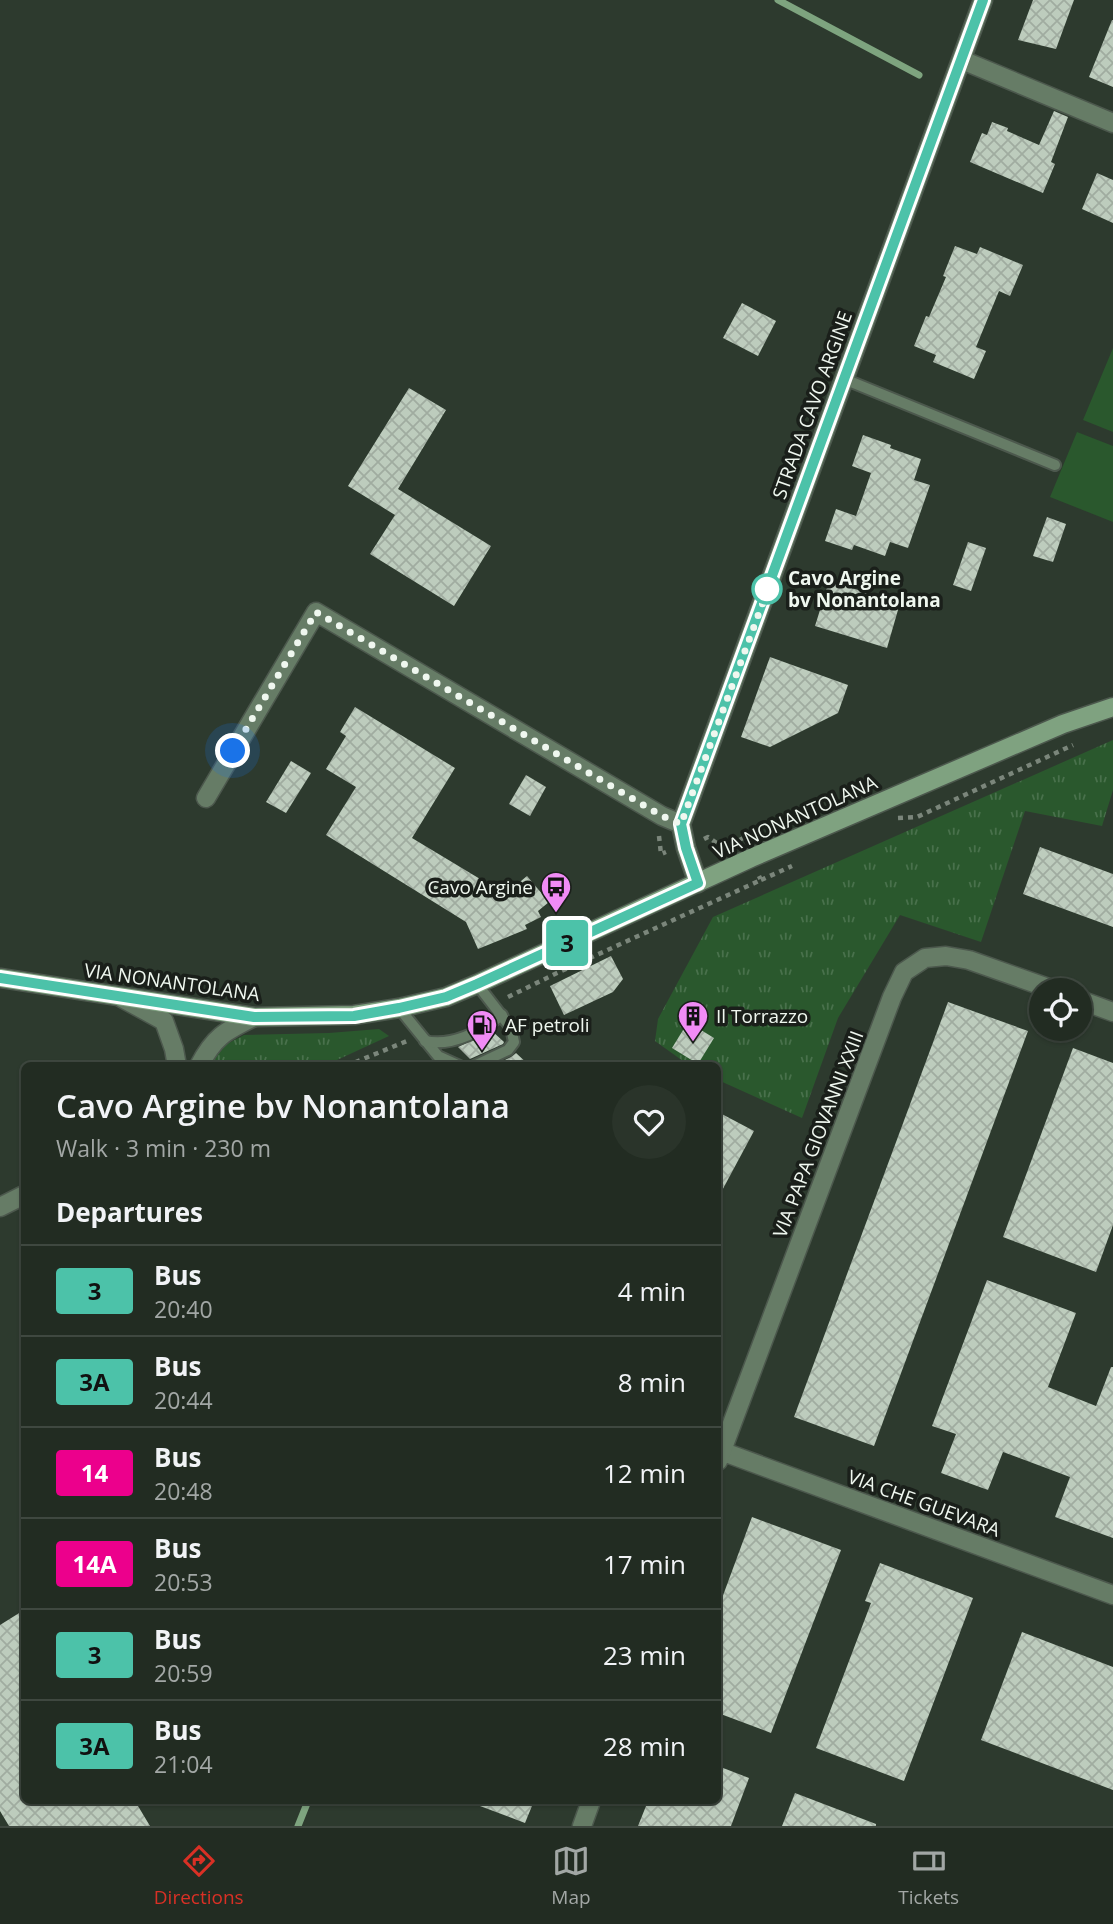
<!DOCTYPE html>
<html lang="en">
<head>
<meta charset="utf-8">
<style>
  body { margin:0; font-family:"Open Sans",sans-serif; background:#2a342a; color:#f1f3f6; height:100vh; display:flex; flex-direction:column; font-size:26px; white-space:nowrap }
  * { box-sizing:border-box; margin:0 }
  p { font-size:23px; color:#a2a7a5 }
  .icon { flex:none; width:38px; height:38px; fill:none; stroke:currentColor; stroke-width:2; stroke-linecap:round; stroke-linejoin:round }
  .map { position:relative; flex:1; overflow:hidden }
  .panel { position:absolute; left:21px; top:1062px; width:700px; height:742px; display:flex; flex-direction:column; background:#222c22; border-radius:10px; box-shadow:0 2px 5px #0004,0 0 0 2px #3f4840 }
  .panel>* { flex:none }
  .badge { padding:0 14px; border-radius:5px; font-size:24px; line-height:46px }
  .controls { position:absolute; left:1029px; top:978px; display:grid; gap:14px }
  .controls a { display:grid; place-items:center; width:63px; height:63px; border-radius:50%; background:#222c22; box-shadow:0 2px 5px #0004,0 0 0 2px #3f4840; font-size:35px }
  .you { position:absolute; width:35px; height:35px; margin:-18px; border:5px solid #fff; border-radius:50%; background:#1a73e8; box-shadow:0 0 0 10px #1a73e833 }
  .map>.badge { position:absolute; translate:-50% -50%; box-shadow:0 0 0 4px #fff }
  h2 { padding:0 35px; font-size:26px; line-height:63px }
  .round { display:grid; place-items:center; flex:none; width:74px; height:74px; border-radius:37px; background:#2a342a }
  .headline { display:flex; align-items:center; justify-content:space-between; height:119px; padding:0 35px }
  h1 { font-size:33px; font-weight:600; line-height:52px }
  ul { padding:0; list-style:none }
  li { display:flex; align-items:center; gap:21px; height:91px; padding:0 35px; border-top:2px solid #3f4840 }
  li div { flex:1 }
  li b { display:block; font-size:26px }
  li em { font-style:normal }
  li .badge { min-width:77px; font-weight:700; text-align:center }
  .menu { display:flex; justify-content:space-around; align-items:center; height:98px; border-top:2px solid #3f4840; background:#222c22; font-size:19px; color:#a2a7a5 }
  .menu a { display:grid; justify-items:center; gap:4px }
  .menu .on { color:#d93025 }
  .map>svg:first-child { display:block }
  .grass { fill:url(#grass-tufts) }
  .green { fill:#2a582d }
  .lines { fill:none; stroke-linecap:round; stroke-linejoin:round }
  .stream { stroke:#7ea47f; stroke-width:7 }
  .building { fill:url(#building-cross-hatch) }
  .lane-casing { stroke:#4c584d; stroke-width:14 }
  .street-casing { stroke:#4c584d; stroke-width:21 }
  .secondary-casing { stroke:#4c584d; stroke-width:21 }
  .path { stroke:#7b867b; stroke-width:4.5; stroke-dasharray:5 5; stroke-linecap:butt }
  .lane { stroke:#667c66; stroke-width:10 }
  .street { stroke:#667c66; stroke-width:18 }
  .secondary { stroke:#7fa280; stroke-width:18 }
  .line-casing { stroke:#fff; stroke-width:16 }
  .line { stroke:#4cc2a9; stroke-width:10 }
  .walk { stroke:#eff7ef; stroke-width:7; stroke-dasharray:0 12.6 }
  .stop-dot { fill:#fff; stroke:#4cc2a9; stroke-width:3.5 }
  .labels { text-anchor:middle; stroke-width:7; stroke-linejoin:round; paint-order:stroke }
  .street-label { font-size:19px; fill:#eff7ef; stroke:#1a1f1a }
  .stop-label { font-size:19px; font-weight:bold; fill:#eff7ef; stroke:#1a1f1a; text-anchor:start }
  .poi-label { font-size:19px; fill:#eff7ef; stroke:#1a1f1a; text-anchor:start }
</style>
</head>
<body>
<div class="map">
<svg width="1113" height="1826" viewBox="0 0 1113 1826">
  <defs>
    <pattern id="grass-tufts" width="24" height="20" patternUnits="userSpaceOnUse" patternTransform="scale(1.75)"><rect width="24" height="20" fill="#2a582d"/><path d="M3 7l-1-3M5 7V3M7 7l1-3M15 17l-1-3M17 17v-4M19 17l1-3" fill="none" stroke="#49714c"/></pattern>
    <pattern id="building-cross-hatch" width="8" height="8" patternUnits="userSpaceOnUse" patternTransform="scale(1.75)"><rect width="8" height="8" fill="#bdccbd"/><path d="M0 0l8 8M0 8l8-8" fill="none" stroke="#a0aca0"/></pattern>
  </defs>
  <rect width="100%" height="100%" fill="#2d3a2e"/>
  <g class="grass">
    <polygon points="1113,740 1113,790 1102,826 1025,811 981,942 900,915 838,1018 802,1118 718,1080 718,1066 690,1066 655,1041 658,1019 713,917"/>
    <polygon points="379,1029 389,1036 324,1066 211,1066 213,1060 227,1044 244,1035 329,1033"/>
  </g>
  <g class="green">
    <polygon points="1113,348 1113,432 1083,420"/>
    <polygon points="1077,432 1113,446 1113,522 1050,497"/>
  </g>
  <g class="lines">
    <g class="stream">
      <polyline points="778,0 919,75"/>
      <polyline points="298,1826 308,1801"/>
    </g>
  </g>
  <g class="building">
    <polygon points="1033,0 1074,0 1056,49 1018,40"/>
    <polygon points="1112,20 1113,20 1113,87 1089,77"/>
    <polygon points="1054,111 1068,117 1051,162 1055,164 1043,193 970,162 982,133 987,135 992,122 1008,128 1007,131 1039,145"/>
    <polygon points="1097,173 1113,180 1113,223 1082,209"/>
    <polygon points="955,246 977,254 980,247 1023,265 1010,296 999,291 976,347 986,351 974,379 933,362 936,355 914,346 926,316 929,317 946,277 943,276"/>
    <polygon points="742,303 776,321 758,356 723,338"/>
    <polygon points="409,388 446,410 398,489 491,546 454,606 370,554 395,515 348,486"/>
    <polygon points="863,435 891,445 890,448 921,459 914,480 930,485 908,548 890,542 885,556 854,545 852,550 825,541 836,509 856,516 871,473 852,466"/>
    <polygon points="1047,517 1066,524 1053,562 1033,556"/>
    <polygon points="968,542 986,548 971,591 953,585"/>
    <polygon points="829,581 900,603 887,648 815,626"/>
    <polygon points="770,657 848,685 838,713 770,747 741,737"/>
    <polygon points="355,707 455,768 412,838 500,891 509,881 515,886 527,876 549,902 538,911 541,917 525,925 527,929 478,949 466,922 326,835 356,787 326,769 346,736 340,732"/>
    <polygon points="291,761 311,773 286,813 266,802"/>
    <polygon points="526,775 546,787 530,816 509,804"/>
    <polygon points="1040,847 1113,874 1113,927 1023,894"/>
    <polygon points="611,956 623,979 613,992 564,1015 550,986"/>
    <polygon points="948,1002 1028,1031 874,1446 794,1417"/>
    <polygon points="688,1022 714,1038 698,1064 672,1048"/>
    <polygon points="492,1031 504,1042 503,1044 470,1059 458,1047"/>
    <polygon points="1073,1048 1113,1063 1113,1225 1096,1272 1003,1237"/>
    <polygon points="516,1053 530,1066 493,1066 511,1057"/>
    <polygon points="718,1112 754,1131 718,1198"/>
    <polygon points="987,1280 1076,1313 1048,1387 1096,1406 1111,1367 1113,1367 1113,1538 1055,1517 1070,1477 1003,1452 988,1490 941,1473 956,1434 932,1426"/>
    <polygon points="752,1517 841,1550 771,1733 718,1713 718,1609"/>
    <polygon points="880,1563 973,1598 904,1781 816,1748 871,1603 865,1601"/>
    <polygon points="24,1610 24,1801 135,1801 150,1826 9,1826 0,1811 0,1625"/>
    <polygon points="1022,1632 1113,1667 1113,1790 981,1740"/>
    <polygon points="718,1766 749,1778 731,1826 638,1826 648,1801 718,1801"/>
    <polygon points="795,1793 876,1824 876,1826 782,1826"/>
    <polygon points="472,1801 534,1801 525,1823 472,1803"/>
  </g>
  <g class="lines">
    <g class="lane-casing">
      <g id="lane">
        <polyline points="844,379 1055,465"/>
        <polyline points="399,1008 438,1056 460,1066"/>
        <path d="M425,1041C452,1047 481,1031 502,1015"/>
        <polyline points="474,1066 508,1050 514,1042 511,1028 477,984"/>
      </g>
    </g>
    <g class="street-casing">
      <g id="street">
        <polyline points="962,60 1113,123"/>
        <polyline points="206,798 316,612 662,816 681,824"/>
        <polyline points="698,883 686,848 681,824 983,0"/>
        <polyline points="122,998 164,1021 174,1049 177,1066"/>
        <polyline points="1080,1000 1113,1012"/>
        <path d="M199,1066C214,1037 225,1031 254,1017"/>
        <polyline points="0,1207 24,1195"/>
        <polyline points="721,1451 1113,1595"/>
        <polyline points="718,1461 892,997 904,972 925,958 946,956 969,960 1054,990"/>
        <polyline points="582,1826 591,1801"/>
      </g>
    </g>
    <g class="secondary-casing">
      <polyline id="secondary" points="0,978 254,1017 354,1015 399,1008 446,997 477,984 751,858 1063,724 1113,707"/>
    </g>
    <g class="path">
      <polyline points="898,818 917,817 1073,745"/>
      <polyline points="659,836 661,854 666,852"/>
      <polyline points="704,839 708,837 718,844 740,837 742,841"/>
      <polyline points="761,880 792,866"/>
      <polyline points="508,997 557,973 761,880 759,876"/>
      <polyline points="346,1066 407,1041"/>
    </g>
    <use href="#lane" class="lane"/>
    <use href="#street" class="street"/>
    <use href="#secondary" class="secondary"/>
  </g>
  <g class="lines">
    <g class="line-casing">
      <polyline id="line" points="0,978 254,1017 354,1016 399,1008 446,997 477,984 698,883 686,848 681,824 983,0"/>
    </g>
    <use href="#line" class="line"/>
    <polyline class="walk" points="233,751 316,612 662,816 681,824 769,586 767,589"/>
  </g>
  <defs>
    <g id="bus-pin" transform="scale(1.575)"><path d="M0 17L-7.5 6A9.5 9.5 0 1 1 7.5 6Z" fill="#f08bf5" stroke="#1a1f1a"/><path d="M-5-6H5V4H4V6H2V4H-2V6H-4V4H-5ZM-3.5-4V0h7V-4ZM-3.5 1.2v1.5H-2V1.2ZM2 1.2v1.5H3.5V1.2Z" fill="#111"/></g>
    <g id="building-pin" transform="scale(1.575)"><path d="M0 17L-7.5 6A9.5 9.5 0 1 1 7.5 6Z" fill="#f08bf5" stroke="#1a1f1a"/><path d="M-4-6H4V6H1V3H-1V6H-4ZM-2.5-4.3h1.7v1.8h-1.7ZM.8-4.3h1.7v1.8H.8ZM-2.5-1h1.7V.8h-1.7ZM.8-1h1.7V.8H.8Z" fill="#111"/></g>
    <g id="fuel-pin" transform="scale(1.575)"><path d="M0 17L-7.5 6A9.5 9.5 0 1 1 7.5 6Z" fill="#f08bf5" stroke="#1a1f1a"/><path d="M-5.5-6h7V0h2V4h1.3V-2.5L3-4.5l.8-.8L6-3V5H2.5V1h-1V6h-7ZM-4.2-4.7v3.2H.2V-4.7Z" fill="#111"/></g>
  </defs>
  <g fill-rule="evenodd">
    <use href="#bus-pin" x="556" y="887"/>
    <use href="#building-pin" x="693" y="1016"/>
    <use href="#fuel-pin" x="482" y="1025"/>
  </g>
  <circle class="stop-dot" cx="767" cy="589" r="14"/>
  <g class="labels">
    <g class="street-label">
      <text transform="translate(812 405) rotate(-70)" y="7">STRADA CAVO ARGINE</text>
      <text transform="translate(795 817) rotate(-24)" y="7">VIA NONANTOLANA</text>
      <text transform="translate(172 982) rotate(8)" y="7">VIA NONANTOLANA</text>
      <text transform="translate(818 1134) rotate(-69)" y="7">VIA PAPA GIOVANNI XXIII</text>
      <text transform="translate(924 1503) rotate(20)" y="7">VIA CHE GUEVARA</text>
    </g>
    <g class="stop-label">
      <text x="788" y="585">Cavo Argine<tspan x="788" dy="22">bv Nonantolana</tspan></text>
    </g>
    <g class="poi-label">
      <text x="533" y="894" text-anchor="end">Cavo Argine</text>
      <text x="716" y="1023">Il Torrazzo</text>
      <text x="505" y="1032">AF petroli</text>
    </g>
  </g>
</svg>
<div class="controls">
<a><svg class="icon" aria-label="locate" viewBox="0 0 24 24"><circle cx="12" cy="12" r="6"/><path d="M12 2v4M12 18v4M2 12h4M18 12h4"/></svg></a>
</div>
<div class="you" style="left:233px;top:751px"></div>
<b class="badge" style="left:567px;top:943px;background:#4cc2a9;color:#111">3</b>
<section class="panel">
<div class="headline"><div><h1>Cavo Argine bv Nonantolana</h1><p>Walk · 3 min · 230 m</p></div><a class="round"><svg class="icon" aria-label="heart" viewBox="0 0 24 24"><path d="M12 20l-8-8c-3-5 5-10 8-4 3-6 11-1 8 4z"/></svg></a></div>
<h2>Departures</h2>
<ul>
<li><span class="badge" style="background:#4cc2a9;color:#111">3</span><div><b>Bus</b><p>20:40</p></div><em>4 min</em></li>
<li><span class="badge" style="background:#4cc2a9;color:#111">3A</span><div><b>Bus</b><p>20:44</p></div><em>8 min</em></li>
<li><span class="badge" style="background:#ec008c;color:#fff">14</span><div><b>Bus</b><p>20:48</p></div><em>12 min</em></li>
<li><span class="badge" style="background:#ec008c;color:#fff">14A</span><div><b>Bus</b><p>20:53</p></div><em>17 min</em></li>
<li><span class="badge" style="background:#4cc2a9;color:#111">3</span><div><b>Bus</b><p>20:59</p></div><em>23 min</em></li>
<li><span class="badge" style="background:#4cc2a9;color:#111">3A</span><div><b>Bus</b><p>21:04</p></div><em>28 min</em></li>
</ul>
</section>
</div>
<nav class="menu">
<a class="on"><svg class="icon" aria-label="directions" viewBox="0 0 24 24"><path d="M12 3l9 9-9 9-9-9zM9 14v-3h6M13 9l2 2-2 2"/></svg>Directions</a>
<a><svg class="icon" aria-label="map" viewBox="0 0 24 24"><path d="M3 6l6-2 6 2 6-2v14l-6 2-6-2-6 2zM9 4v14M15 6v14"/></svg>Map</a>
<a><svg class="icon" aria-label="tickets" viewBox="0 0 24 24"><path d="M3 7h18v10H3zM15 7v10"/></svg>Tickets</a>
</nav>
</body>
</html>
